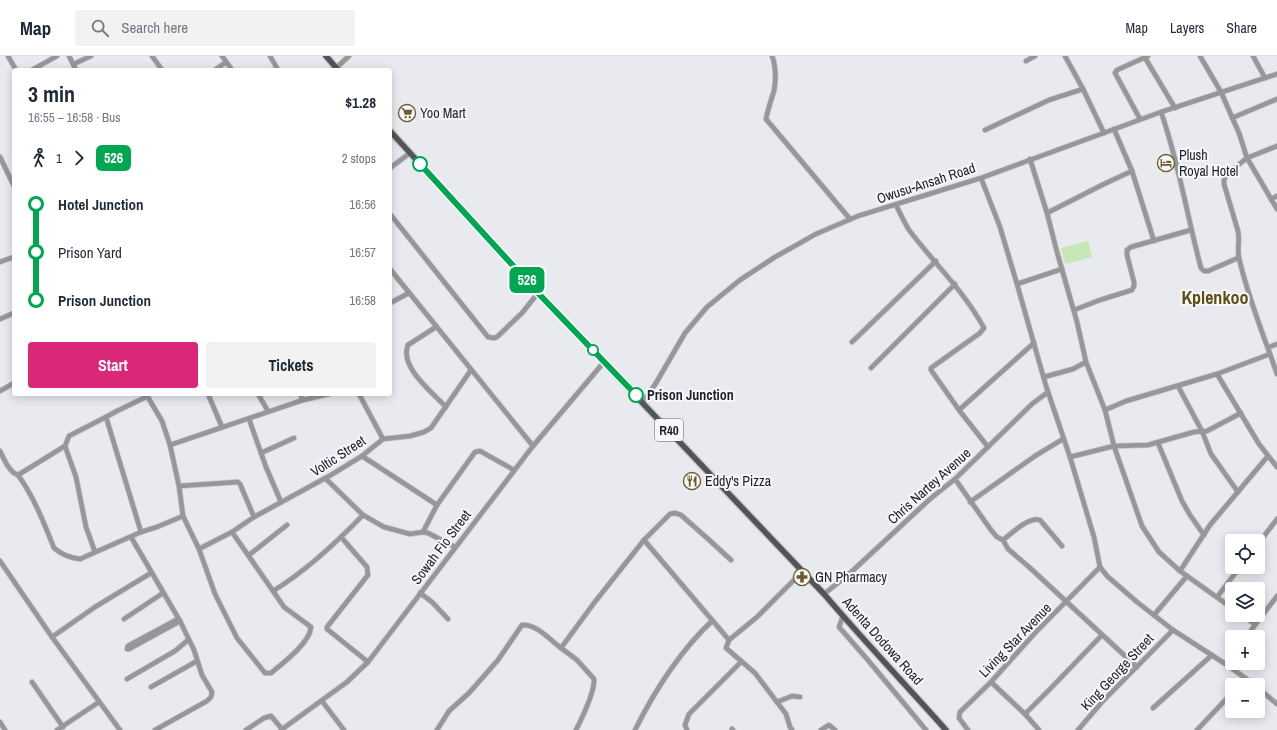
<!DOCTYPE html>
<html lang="en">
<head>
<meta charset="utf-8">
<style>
  body { margin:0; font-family:"Archivo Narrow",sans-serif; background:#f2f2f3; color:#1f2937; height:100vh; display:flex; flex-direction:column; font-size:15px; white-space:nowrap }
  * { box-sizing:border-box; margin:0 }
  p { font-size:13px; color:#747a83 }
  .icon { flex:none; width:22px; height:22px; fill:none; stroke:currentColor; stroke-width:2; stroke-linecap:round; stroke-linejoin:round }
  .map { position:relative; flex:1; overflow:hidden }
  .drawer { position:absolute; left:12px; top:12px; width:380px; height:328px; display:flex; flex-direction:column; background:#fff; border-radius:4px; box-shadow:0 2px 10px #0003 }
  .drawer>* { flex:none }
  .badge { padding:0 8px; border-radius:6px; font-size:14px; line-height:26px }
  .controls { position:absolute; left:1225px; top:478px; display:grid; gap:8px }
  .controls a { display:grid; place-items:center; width:40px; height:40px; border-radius:4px; background:#fff; box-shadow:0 2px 10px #0003; font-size:20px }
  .map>.badge { position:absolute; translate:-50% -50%; box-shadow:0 0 0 2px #fff }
  .legs { display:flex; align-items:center; gap:6px; height:44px; padding:0 16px; font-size:13px }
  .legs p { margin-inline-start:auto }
  .headline { display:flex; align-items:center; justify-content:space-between; height:68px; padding:0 16px }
  h1 { font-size:22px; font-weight:700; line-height:30px }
  .primary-button { display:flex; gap:8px; margin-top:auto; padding:8px 16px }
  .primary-button a { flex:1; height:46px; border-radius:4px; background:#db2777; color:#fff; font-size:16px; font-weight:700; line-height:46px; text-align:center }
  .primary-button a+a { background:#f2f2f3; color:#1f2937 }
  ul { padding:0 16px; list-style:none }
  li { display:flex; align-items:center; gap:14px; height:48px; font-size:15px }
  li i { display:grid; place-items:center; width:6px; height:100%; margin:0 5px; background:currentColor }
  li i::after { content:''; width:10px; height:10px; margin:-5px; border:3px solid; border-radius:50%; background:#fff }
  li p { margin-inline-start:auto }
  li:first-child i { background:linear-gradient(#0000 50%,currentColor 0) }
  li:last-child i { background:linear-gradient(currentColor 50%,#0000 0) }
  header { display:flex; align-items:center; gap:24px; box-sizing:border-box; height:56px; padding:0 20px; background:#fff; border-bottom:1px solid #e0e1e3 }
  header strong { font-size:19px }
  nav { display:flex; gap:22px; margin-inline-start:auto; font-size:14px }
  .search { width:280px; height:36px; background:#f2f2f3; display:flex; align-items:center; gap:10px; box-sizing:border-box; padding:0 14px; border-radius:4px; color:#747a83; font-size:15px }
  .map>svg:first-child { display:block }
  .green { fill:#c6e6b6 }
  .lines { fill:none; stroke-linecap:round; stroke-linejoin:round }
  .minor-casing { stroke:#c4c6cb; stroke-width:6 }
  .major-casing { stroke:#c4c6cb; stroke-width:8 }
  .minor { stroke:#97979a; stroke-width:4.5 }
  .major { stroke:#545458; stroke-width:5.5 }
  .line-1-casing { stroke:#fff; stroke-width:9 }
  .line-1 { stroke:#00a651; stroke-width:6 }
  .stop-1-dot { fill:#fff; stroke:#00a651; stroke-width:2 }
  .labels { text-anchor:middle; stroke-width:4; stroke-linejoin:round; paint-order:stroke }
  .shield { fill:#f5f7fd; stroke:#5f6064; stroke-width:1 }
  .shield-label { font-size:13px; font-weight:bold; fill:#1f2022 }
  .poi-label { font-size:14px; fill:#1f2022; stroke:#f5f7fd; text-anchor:start }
  .street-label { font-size:14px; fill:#1f2022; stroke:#f5f7fd }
  .stop-label { font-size:14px; font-weight:bold; fill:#1f2022; stroke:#f5f7fd; text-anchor:start }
  .district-label { font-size:18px; font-weight:bold; fill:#5f4d0f; stroke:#f5f7fd }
</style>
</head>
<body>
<header>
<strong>Map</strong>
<div class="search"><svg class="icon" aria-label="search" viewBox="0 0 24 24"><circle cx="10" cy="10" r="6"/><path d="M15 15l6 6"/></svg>Search here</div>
<nav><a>Map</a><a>Layers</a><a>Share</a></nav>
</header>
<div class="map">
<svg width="1277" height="674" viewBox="0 0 1277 674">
  <rect width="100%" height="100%" fill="#e8eaf0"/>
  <polygon class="green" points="1088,185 1092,201 1065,208 1061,192"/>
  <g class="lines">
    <g class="minor-casing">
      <g id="minor">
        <polyline points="8,0 16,14"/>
        <polyline points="69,0 76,14"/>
        <polyline points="152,0 162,14"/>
        <polyline points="222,0 232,14"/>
        <polyline points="270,0 278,14"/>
        <path d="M772,0C776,9 776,25 774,35C771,44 768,53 766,63L850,163"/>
        <polyline points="1065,0 1083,33 1104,77"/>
        <polyline points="1144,0 1175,52"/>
        <polyline points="1200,0 1221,36 1239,77 1247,102 1277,153"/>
        <polyline points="1253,0 1265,22"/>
        <polyline points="1026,5 1035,0"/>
        <polyline points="74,8 91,0"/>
        <polyline points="336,12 349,0"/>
        <polyline points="32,14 57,0"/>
        <polyline points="215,14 226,6"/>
        <path d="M1161,56C1179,107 1187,160 1201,212L1204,215H1208L1238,202"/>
        <polyline points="1232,62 1277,43"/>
        <polyline points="1140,63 1115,17 1117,14 1148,0"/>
        <polyline points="1114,73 1132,115 1154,185"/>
        <polyline points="985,74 1049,44 1083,33"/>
        <path d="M1277,90L1247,102L1227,118L1224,124V128L1238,175C1240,184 1237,193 1239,202C1248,242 1264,280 1277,318"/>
        <polyline points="0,101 14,130"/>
        <polyline points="1030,103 1047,157 1057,196 1077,266 1086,306 1105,354 1114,390 1142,470 1159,496 1180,515 1232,552"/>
        <polyline points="390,112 410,97"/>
        <polyline points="981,122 1000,171 1017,228"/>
        <polyline points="1271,143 1277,140"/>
        <path d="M896,149C900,157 904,166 909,174C934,207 964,235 984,272L980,277L931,312V314L959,354"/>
        <polyline points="1047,157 1104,128 1132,115"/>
        <polyline points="390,158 488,281 494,282 497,281 522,257 538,237"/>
        <polyline points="0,206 14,201"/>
        <polyline points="390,213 533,390"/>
        <polyline points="1062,213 1017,228 1046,330 1070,401 1094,481 1100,511 1107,520 1137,546 1173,574 1227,609 1255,629"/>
        <polyline points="390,247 409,237"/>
        <polyline points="1074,254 1100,244 1132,234 1134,230 1134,226 1127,199 1127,194 1131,191 1191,174"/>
        <polyline points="0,263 14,257"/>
        <path d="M436,271L408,289C399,311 433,337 446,351"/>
        <polyline points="852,286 936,205"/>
        <polyline points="1269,291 1277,288"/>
        <polyline points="871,312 955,228"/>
        <polyline points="1217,318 1259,388 1277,411"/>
        <polyline points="1044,321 1073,313 1086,306"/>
        <polyline points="1178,330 1202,375 1211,398 1238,436"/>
        <polyline points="0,335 14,327"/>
        <path d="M146,338L162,365L170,389L179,430L183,460L199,493L215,538L237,582L265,617H271C283,607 310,587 311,571L284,551L273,535"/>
        <polyline points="208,338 222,371"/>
        <polyline points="258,338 268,355"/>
        <polyline points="300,338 303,344"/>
        <polyline points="359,338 383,383"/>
        <polyline points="643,346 656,327 685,277 707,251 740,224 775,201 816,178 858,160 981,122 1161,56 1277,18"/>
        <polyline points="1105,354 1126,345 1217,318 1270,298"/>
        <polyline points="249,363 266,411 281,446"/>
        <polyline points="1158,387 1182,445 1190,459 1204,479"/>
        <polyline points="170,389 303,344 329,338"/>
        <polyline points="65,390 76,421 86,471 95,496"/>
        <polyline points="988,391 959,354 1034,287"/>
        <path d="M0,395C4,403 9,416 18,419L65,390L69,380L106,361"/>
        <polyline points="261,397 294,382"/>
        <polyline points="362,400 437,449"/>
        <polyline points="1070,401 1114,390 1148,389 1194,376 1207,375 1241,357"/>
        <path d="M18,419C34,441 44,467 54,492C61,498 71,502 80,503L141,476L157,471L183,460"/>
        <polyline points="955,423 991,474 997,481 1003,484 1008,493 1029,511 1137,611"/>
        <polyline points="179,430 238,426 240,428 254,461"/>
        <polyline points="970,446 1035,400 1063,383"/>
        <polyline points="363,459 384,471 410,478 423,476 428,477 455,491"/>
        <polyline points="141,476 106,361 117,355 148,340"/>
        <path d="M232,476L273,535C306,515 336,487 363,459L326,423"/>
        <polyline points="423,476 437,449 475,396 480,395 514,414"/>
        <polyline points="131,481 180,565 194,594 202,619 212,636 211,641 207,645 155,674"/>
        <polyline points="341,481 367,511 368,519 327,571 327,573 368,606"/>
        <polyline points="644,484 729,584 757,561 803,515"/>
        <path d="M1003,484C1011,478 1029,460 1040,464L1062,490"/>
        <polyline points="1258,488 1277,463"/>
        <polyline points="199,493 232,476 254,461 331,419 362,400 383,383 410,380 424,376 431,372 471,314"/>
        <polyline points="249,499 287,469"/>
        <polyline points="0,505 52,581 120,674"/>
        <polyline points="1180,515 1210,469 1268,400"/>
        <polyline points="420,537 432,546 448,563"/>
        <polyline points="824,538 848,519 930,443 955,423 1032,348 1048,336"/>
        <polyline points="1217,541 1240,511"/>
        <polyline points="1154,559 1187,520"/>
        <polyline points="1241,559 1255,568"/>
        <polyline points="843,560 839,571 867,603 926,674"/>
        <polyline points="124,563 163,537"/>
        <polyline points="178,563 128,590 127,593 129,593 180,565"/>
        <polyline points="52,581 95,551 151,517"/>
        <polyline points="1246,581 1277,540"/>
        <polyline points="729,584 726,592 755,617 786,658 790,671 792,674"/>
        <polyline points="1227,609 1232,601"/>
        <polyline points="127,623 175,595 188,584"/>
        <polyline points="32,626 63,671"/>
        <polyline points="991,626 1025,658 1039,674"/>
        <polyline points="1240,629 1246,623"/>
        <polyline points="151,631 197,605"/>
        <polyline points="1258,632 1277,648"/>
        <polyline points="322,645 344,674"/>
        <polyline points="777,646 792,640 800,641"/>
        <polyline points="1153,652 1212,599"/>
        <polyline points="1025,658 1050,633 1102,579"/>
        <polyline points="0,666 5,674"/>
        <polyline points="732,673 733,674"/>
        <polyline points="57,674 99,646"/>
        <polyline points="246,674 264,662 271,660 282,673"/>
        <polyline points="281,674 347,626 368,606 533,390 604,306"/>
        <path d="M437,674L449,655L469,637L498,604L522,569C537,568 550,584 561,592"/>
        <path d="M576,674C582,662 595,636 594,623L577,604L561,592L594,547L644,484L670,458L675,457L681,459L707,482L731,504"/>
        <path d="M635,674C655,634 679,596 712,565"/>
        <polyline points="687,674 685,669 689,658 741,606"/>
        <polyline points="821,674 829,669 835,674"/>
        <polyline points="968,674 959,662 960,656 991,626 1035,577 1100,511"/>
        <polyline points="1078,674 1102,646 1173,574"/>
        <polyline points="1197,674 1232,637"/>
      </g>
    </g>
    <g class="major-casing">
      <g id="major">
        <polyline points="326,0 338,14"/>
        <path d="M390,75L538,237L824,538C864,585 906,629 946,674"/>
      </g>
    </g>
    <use href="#minor" class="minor"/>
    <use href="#major" class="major"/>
  </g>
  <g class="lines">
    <g class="line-1-casing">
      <polyline id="line-1" points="420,108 538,237 636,339"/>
    </g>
    <use href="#line-1" class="line-1"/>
  </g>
  <defs>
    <g id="supermarket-ring" transform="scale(0.9)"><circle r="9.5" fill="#f5f7fd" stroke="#6d5c2a" stroke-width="1.5"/><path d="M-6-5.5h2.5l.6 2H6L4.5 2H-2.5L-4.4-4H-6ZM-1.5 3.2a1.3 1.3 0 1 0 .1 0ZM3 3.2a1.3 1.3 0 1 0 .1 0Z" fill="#6d5c2a"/></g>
    <g id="hotel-ring" transform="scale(0.9)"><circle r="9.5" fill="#f5f7fd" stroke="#6d5c2a" stroke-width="1.5"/><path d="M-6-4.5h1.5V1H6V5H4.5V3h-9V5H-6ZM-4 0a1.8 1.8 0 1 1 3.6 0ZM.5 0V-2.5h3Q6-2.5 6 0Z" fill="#6d5c2a"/></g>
    <g id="restaurant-ring" transform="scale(0.9)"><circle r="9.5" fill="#f5f7fd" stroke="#6d5c2a" stroke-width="1.5"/><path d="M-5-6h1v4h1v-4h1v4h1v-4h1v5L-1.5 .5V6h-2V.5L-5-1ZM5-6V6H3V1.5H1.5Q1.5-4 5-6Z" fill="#6d5c2a"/></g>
    <g id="pharmacy-ring" transform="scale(0.9)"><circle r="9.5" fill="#f5f7fd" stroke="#6d5c2a" stroke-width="1.5"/><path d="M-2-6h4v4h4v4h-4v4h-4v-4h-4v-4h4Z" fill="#6d5c2a"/></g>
  </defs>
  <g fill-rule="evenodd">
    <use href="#supermarket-ring" x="407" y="57"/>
    <use href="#hotel-ring" x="1166" y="107"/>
    <use href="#restaurant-ring" x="692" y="425"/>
    <use href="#pharmacy-ring" x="802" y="521"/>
  </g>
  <g class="stop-1-dot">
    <circle cx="420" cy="108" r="7"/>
    <circle cx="593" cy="294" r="5"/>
    <circle cx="636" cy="339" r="7"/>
  </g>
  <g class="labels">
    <rect class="shield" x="655" y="363" width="28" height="22" rx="3"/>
    <g class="shield-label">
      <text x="669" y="379">R40</text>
    </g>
    <g class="poi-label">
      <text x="420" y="62">Yoo Mart</text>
      <text x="1179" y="104">Plush<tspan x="1179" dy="16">Royal Hotel</tspan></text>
      <text x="705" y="430">Eddy's Pizza</text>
      <text x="815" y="526">GN Pharmacy</text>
    </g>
    <g class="street-label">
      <text transform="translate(926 127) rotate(-18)" y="5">Owusu-Ansah Road</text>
      <text transform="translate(338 400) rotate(-33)" y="5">Voltic Street</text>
      <text transform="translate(929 430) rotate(-42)" y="5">Chris Nartey Avenue</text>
      <text transform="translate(441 491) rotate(-53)" y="5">Sowah Fio Street</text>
      <text transform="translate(1015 584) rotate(-46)" y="5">Living Star Avenue</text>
      <text transform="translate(883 585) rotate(48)" y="5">Adenta Dodowa Road</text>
      <text transform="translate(1117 616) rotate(-47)" y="5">King George Street</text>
    </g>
    <g class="stop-label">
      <text x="647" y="344">Prison Junction</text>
    </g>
    <g class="district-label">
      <text x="1215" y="248">Kplenkoo</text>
    </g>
  </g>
</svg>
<div class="controls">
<a><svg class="icon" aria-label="locate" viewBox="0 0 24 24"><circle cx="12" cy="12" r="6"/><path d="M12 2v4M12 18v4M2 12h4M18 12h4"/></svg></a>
<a><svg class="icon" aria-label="layers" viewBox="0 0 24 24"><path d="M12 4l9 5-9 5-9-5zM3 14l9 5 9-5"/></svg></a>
<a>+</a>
<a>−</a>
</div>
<b class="badge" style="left:527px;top:224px;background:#00a651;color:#fff">526</b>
<section class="drawer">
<div class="headline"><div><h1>3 min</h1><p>16:55 – 16:58 · Bus</p></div><b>$1.28</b></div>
<div class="legs"><svg class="icon" aria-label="walk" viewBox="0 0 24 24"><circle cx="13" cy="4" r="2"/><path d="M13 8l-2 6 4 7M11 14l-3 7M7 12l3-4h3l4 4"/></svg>1<svg class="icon" aria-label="forward" viewBox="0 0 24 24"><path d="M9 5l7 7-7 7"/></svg><b class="badge" style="background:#00a651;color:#fff">526</b><p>2 stops</p></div>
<ul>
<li><i style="color:#00a651"></i><b>Hotel Junction</b><p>16:56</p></li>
<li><i style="color:#00a651"></i><span>Prison Yard</span><p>16:57</p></li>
<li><i style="color:#00a651"></i><b>Prison Junction</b><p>16:58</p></li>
</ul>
<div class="primary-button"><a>Start</a><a>Tickets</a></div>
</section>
</div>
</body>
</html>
